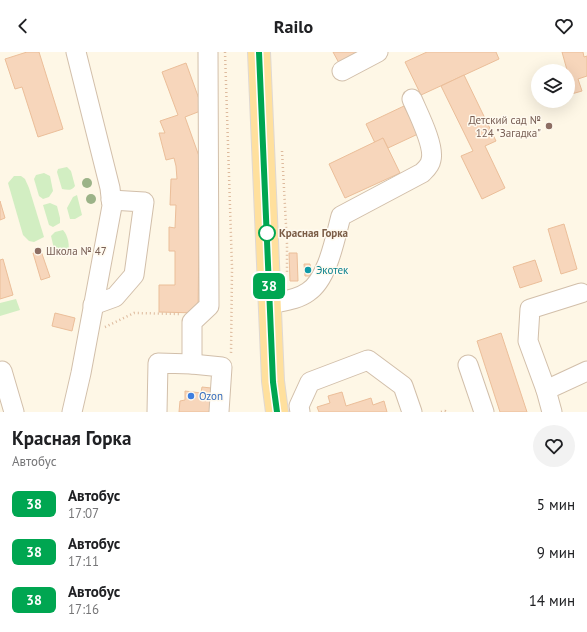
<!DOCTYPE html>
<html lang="ru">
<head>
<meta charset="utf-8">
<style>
  body { margin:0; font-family:"PT Sans",sans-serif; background:#f2f2f2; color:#202124; height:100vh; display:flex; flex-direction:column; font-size:15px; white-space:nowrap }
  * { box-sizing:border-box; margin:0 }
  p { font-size:13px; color:#757577 }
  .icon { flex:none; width:22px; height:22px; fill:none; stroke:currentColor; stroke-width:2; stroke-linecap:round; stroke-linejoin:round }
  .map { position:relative; height:360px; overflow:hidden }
  .side { display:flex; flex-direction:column; background:#fff; flex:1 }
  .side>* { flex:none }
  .badge { padding:0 8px; border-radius:6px; font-size:14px; line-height:26px }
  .controls { position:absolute; left:531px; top:12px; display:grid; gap:8px }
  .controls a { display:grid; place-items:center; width:44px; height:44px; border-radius:50%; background:#fff; box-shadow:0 4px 16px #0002; font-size:20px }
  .map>.badge { position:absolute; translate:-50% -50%; box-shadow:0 0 0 2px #fff }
  .round { display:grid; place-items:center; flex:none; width:42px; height:42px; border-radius:21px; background:#f2f2f2 }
  .head { display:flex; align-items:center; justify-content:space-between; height:68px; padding:0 12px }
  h1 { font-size:19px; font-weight:600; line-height:30px }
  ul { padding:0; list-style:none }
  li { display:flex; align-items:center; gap:12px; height:48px; padding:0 12px }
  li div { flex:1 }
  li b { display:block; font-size:15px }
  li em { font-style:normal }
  li .badge { min-width:44px; font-weight:700; text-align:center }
  header { display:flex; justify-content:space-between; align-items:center; height:52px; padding:0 12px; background:#fff; font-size:18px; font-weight:600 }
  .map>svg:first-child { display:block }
  .green { fill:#d2eec2 }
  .building { fill:#f7d6bb; stroke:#ebbe99 }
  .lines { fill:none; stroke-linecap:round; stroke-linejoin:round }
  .minor-casing { stroke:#d2bfaa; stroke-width:21 }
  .major-casing { stroke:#dfd8d3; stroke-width:24 }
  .path { stroke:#ddba9d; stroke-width:2.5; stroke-dasharray:1 3; stroke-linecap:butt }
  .minor { stroke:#fff; stroke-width:19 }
  .major { stroke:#ffe09d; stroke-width:22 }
  .tree { fill:#9cb388 }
  .line-casing { stroke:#fff; stroke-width:9 }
  .line { stroke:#00a651; stroke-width:6 }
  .education-dot { fill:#8d6e63; stroke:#fffaef; stroke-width:1.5 }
  .stop-dot { fill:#fff; stroke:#00a651; stroke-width:2 }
  .culture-dot { fill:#0f9aa8; stroke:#fffaef; stroke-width:1.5 }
  .shop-dot { fill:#3f7fe0; stroke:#fffaef; stroke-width:1.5 }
  .labels { text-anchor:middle; stroke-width:3; stroke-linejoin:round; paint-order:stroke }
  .education-label { font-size:11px; fill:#785e54; stroke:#fffaef; text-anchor:end }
  .stop-label { font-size:11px; font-weight:bold; fill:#7b5d47; stroke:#fffaef; text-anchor:start }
  .culture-label { font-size:11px; fill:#0d838f; stroke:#fffaef; text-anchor:start }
  .shop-label { font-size:11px; fill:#366cbe; stroke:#fffaef; text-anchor:start }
</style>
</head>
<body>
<header><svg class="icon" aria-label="back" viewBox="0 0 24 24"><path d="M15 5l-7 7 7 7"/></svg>Railo<svg class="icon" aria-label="heart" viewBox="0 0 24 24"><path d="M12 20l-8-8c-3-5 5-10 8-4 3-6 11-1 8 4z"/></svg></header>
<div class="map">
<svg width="587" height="360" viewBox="0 0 587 360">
  <rect width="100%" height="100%" fill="#fef7e6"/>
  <g class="green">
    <path d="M67,115L71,119L75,134C72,139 67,138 62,137L57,120L58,117Z"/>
    <polygon points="44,121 50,124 53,139 49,145 43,147 39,144 34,127 36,123"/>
    <polygon points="14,124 21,124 25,127 29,136 44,185 34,190 29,189 23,183 8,131"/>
    <polygon points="77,143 82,163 75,167 70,167 67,156 73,145"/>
    <polygon points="50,151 57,154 60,166 60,171 53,175 49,173 43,153"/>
    <path d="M63,178C68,183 70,194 68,201L59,204L55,201L51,184L55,180Z"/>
    <polygon points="16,247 20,258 0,264 0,251"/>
  </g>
  <g class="building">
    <polygon points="27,0 39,0 63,77 38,85 22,35 15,37 5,7"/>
    <polygon points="333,0 361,0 339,11"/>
    <polygon points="427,0 496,0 499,7 421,43 405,10"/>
    <polygon points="562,0 583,0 584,5 587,4 587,24 578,27 582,39 568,43 568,19 562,19 567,18"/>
    <polygon points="186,11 203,58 185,65 200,107 198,261 159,260 159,233 175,233 175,199 169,199 169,175 175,176 176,153 170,153 171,127 177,127 176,114 174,106 166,108 159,81 165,81 160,69 178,63 162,20"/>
    <polygon points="464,23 496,89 485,94 505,136 482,147 461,104 473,99 441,34"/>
    <polygon points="404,54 418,82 388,96 383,86 375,91 366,72"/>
    <polygon points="383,86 400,121 345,146 329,112"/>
    <polygon points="0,149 5,166 0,168"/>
    <polygon points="564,172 577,217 561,222 548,177"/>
    <polygon points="41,199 50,225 41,228 33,201"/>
    <polygon points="289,201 297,201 298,229 290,229"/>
    <polygon points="3,207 13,243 0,247 0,208"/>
    <polygon points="535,208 542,229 520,236 513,215"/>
    <polygon points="304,212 310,212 311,224 305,224"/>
    <polygon points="55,261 75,266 72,279 52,274"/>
    <polygon points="501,281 527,360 500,360 477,289"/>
    <polygon points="202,335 211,336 210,360 179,360 180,349 185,348 185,339 201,341"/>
    <polygon points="342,340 346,354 371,346 373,353 384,349 387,360 319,360 317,355 330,351 328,344"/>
  </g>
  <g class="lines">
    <g class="minor-casing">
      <g id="minor">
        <polyline points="342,19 378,0"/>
        <path d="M270,252C283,249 297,248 308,240C328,227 335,186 341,164L422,121C426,117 430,114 431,108C435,94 418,61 412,47"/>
        <polyline points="93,253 115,245 134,223 144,150 111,148"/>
        <polyline points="192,312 192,270 209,254 208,0"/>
        <polyline points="468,313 484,360"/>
        <polyline points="2,319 14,360"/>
        <polyline points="546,338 528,289 530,257 581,241"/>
        <polyline points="72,360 81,321 112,154 110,136 76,0"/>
        <polyline points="157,360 158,311 192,312 222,315 219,360"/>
        <polyline points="300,360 299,354 310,330 368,308 403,334 412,360"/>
        <polyline points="552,360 546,338 587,319"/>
      </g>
    </g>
    <g class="major-casing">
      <polyline id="major" points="259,0 273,329 277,360"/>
    </g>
    <g class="path">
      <polyline points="225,0 232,216 231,303"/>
      <polyline points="282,99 287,192 287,222"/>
      <polyline points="105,275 134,261 180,262"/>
      <polyline points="441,360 445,359 446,360"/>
    </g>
    <use href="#minor" class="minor"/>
    <use href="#major" class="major"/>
  </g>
  <g class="tree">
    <circle cx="87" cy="131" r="5"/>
    <circle cx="91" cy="147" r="5"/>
  </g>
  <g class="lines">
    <g class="line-casing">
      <polyline id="line" points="259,0 273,330 277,360"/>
    </g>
    <use href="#line" class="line"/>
  </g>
  <g class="education-dot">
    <circle cx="549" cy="74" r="4"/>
    <circle cx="38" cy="199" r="4"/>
  </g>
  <circle class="stop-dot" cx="267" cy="181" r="8"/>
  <circle class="culture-dot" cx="308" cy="218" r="4"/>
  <circle class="shop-dot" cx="191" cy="344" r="4"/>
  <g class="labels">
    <g class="education-label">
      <text x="541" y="72">Детский сад №<tspan x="541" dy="13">124 "Загадка"</tspan></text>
      <text x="46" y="203" text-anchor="start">Школа № 47</text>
    </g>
    <g class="stop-label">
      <text x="279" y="185">Красная Горка</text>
    </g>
    <g class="culture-label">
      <text x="316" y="222">Экотек</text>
    </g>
    <g class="shop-label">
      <text x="199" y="348">Ozon</text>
    </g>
  </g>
</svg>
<div class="controls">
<a><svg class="icon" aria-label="layers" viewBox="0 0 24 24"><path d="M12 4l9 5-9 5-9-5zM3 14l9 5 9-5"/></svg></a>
</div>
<b class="badge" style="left:269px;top:234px;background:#00a651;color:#fff">38</b>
</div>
<section class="side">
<div class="head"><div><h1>Красная Горка</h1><p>Автобус</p></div><a class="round"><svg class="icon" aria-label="heart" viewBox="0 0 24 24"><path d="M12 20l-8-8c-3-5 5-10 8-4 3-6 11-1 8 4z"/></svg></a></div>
<ul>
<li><span class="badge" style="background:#00a651;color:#fff">38</span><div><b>Автобус</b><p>17:07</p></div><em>5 мин</em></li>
<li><span class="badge" style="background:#00a651;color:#fff">38</span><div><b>Автобус</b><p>17:11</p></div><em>9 мин</em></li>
<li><span class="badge" style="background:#00a651;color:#fff">38</span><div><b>Автобус</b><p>17:16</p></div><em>14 мин</em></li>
</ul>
</section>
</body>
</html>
